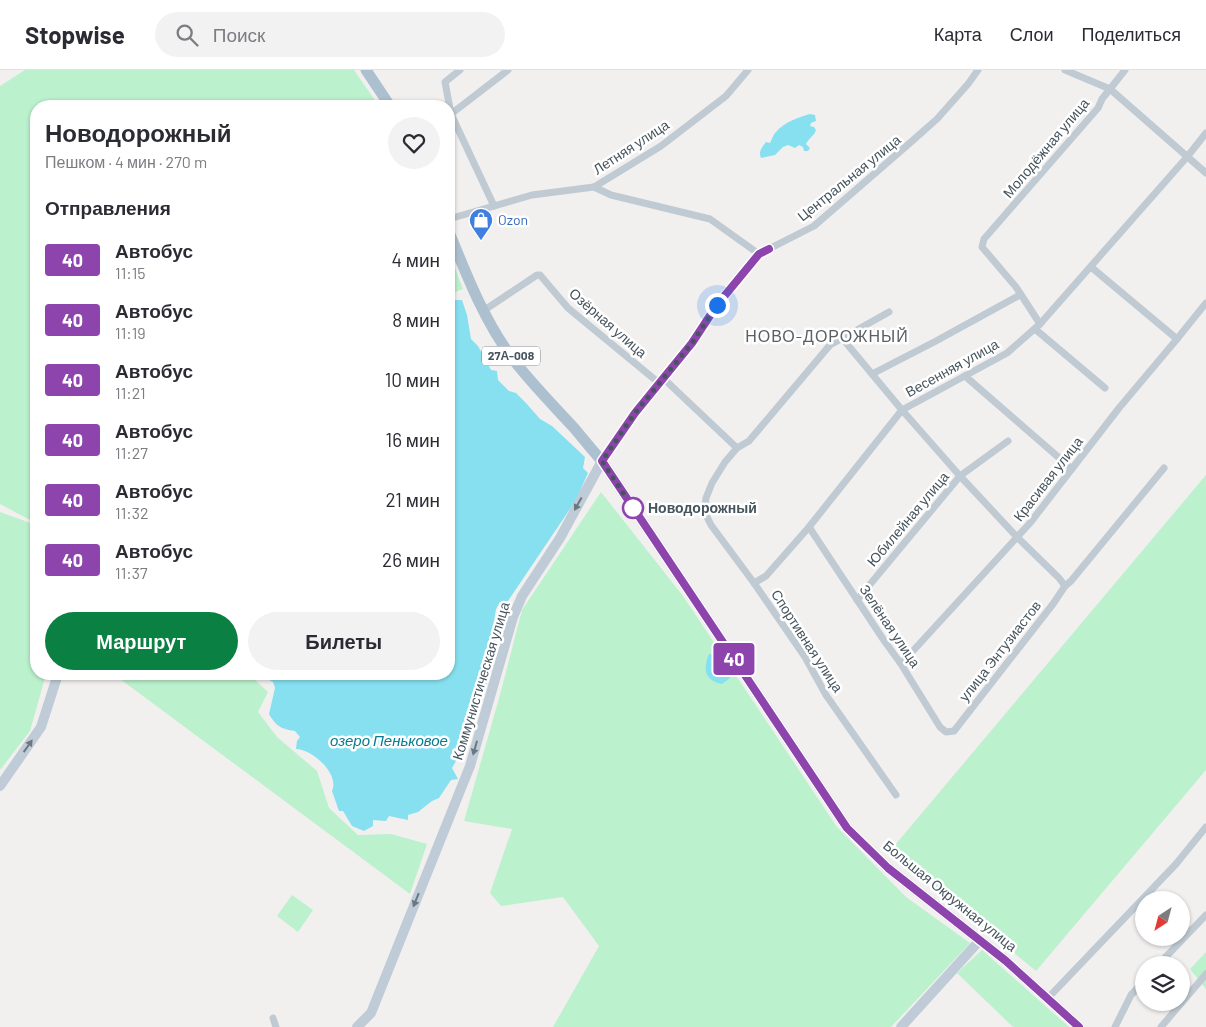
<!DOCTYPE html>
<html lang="ru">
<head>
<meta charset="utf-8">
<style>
  body { margin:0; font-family:Barlow,sans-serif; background:#f2f2f3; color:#2b2b33; height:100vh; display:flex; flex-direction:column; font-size:19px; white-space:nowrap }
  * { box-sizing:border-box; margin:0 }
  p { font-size:16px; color:#7c7c81 }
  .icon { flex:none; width:28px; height:28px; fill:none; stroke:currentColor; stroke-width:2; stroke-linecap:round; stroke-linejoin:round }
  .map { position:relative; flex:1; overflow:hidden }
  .sheet { position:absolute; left:30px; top:30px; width:425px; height:580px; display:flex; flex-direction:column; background:#fff; border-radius:20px; box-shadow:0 1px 4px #0004 }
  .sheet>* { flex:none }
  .badge { padding:0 10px; border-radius:4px; font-size:18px; line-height:32px }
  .needle { width:32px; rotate:216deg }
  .tools { position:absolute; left:1135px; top:821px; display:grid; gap:10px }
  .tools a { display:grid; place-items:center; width:55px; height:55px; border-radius:50%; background:#fff; box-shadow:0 1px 4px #0004; font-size:25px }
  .you { position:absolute; width:25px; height:25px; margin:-12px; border:4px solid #fff; border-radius:50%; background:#1a73e8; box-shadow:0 0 0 8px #1a73e833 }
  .map>.badge { position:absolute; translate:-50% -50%; box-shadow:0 0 0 2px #fff }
  h2 { padding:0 15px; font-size:19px; line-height:45px }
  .round { display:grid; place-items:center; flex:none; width:52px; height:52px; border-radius:26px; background:#f2f2f3 }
  .headline { display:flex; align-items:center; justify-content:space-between; height:85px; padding:0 15px }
  h1 { font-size:24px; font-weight:800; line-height:38px }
  .primary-button { display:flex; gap:10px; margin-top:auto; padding:10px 15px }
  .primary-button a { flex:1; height:58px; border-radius:30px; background:#0b8043; color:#fff; font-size:20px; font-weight:800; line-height:58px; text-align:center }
  .primary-button a+a { background:#f2f2f3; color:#2b2b33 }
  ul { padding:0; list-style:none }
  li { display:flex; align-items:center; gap:15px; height:60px; padding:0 15px }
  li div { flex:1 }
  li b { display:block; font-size:19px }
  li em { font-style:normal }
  li .badge { min-width:55px; font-weight:700; text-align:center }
  header { display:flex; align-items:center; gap:30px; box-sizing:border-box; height:70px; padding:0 25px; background:#fff; border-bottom:1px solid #e1e1e2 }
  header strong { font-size:24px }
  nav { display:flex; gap:28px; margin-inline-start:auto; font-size:18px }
  .search { width:350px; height:45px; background:#f2f2f3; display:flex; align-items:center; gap:12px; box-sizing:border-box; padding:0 18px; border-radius:28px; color:#7c7c81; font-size:19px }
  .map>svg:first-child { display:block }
  .green { fill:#bbf1cd }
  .water { fill:#86e0f0 }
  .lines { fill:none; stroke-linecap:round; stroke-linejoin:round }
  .street { stroke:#bfcad2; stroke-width:7 }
  .secondary { stroke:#bfccd7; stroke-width:10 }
  .primary { stroke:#adc0cf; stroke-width:11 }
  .oneway { fill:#6a7882 }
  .line-casing { stroke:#fff; stroke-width:11 }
  .line { stroke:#8e44ad; stroke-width:8 }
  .walk { stroke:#46545d; stroke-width:5; stroke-dasharray:0 9 }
  .stop-dot { fill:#fff; stroke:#8e44ad; stroke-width:2.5 }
  .labels { text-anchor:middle; stroke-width:5; stroke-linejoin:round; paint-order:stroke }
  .shield { fill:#fff; stroke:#7e878e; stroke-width:1 }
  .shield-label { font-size:12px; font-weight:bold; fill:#46545d }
  .street-label { font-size:14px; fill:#46545d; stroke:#fff }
  .shop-label { font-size:14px; fill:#366cbe; stroke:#fff; text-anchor:start }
  .stop-label { font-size:14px; font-weight:bold; fill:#46545d; stroke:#fff; text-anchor:start }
  .water-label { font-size:15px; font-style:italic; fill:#077c91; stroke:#fff }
  .quarter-label { font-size:16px; letter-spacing:1px; fill:#5b6064; stroke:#fff }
</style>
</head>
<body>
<header>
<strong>Stopwise</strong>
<div class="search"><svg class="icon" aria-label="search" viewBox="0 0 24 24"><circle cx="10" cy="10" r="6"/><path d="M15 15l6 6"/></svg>Поиск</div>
<nav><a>Карта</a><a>Слои</a><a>Поделиться</a></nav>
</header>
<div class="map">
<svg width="1206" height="957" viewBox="0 0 1206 957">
  <rect width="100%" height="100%" fill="#f2efef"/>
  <g class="green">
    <polygon points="25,0 354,0 379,36 36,36 36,445 30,450 0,434 0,16"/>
    <polygon points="449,182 463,219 450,224 449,223"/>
    <polygon points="1206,405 1206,700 1036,901 890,781"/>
    <polygon points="601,422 683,526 837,757 906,827 970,873 891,957 553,957 599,876 563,827 501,836 490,823 512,759 464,751 500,625 522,540"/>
    <polygon points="0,442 36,455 36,604 46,604 30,661 0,700"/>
    <polygon points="117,604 249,604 268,622 258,642 277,667 317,701 329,738 358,765 391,764 427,774 410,824 116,606"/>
    <polygon points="292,825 313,840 298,862 277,846"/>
    <polygon points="982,880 1069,957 1013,957 957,903"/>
    <polygon points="1206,882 1206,919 1190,899"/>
  </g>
  <g class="water">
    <path d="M810,44L815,45L816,51L811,53L810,56L814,57L816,60C814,66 809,68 806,74L810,78L808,81H804L803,77L799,75L795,78L788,75L783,77L775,85L761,88C758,82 762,77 766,72L770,73C772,69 773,65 776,62C784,52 799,47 810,44Z"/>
    <path d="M449,230H462L467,245L471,269L478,276L491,300L497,301L498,310L509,321L516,323L526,333L540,349L552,356L585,387L583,398L588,403L576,430L506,534L500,532L496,539L493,557L496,572L484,624L469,664L463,688L456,691L452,698L458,709L451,710L439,728L432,731L418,742L408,745V750L389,746L386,751L373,750V756L364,761L352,756L343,741H339L332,721C340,704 312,679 296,679L297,671L300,667L295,661C281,659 276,656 269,644L275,618L273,612L258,604H449Z"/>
    <path d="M709,584C717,585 722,588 726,595L730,596L728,604L730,608L722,614C704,610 703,599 709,584Z"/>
  </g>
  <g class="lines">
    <g class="street">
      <polyline points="460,0 445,12 451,44 494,136"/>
      <polyline points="1065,0 1110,19 1206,103"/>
      <polyline points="451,44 508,0"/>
      <polyline points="594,117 611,125 710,149 759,184"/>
      <polyline points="449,149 532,125 594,117 661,76 726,26 748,0"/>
      <polyline points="1091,197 1177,269"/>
      <polyline points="483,241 537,205 540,205 568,238 659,313"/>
      <polyline points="889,242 830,275 749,371 737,378 725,392 712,413 706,428 704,441 711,455 754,513 805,587 826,625 896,725"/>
      <polyline points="1040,254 1016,217 982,177 984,169 1098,38 1102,29 1125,0"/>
      <polyline points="1035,259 1105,318"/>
      <polyline points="842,268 902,340 960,406 1017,467 1059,508 1065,516 1071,511 1164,398"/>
      <polyline points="872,304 936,271 1020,225"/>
      <polyline points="965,306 1072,399"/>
      <polyline points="663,308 737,378"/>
      <polyline points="602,391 635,343 692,273 717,235 759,184 814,156 911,72 937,49 968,14 978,0"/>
      <polyline points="809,457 883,569 901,594 940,657 946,662 954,661 1053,534 1065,516"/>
      <polyline points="754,513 766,506 809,457 902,340 1007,283 1040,254 1187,87 1206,63"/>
      <polyline points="857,530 960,406 1008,371"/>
      <polyline points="901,594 1030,453 1119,338 1177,269 1206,233"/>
      <polyline points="1158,895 1206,845"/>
      <polyline points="1048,928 1176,794 1206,757"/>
      <polyline points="273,948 276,957"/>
      <polyline points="1115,957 1131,925 1144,911"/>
      <polyline points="1161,957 1206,904"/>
    </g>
    <g class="secondary">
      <polyline points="0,716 41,657 58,604"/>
      <polyline points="357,957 371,943 470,696 513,547 522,526 560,468 602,391"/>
      <polyline points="901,957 980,870"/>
    </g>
    <g class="primary">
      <polyline points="366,0 390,36"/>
      <path d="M449,162C467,206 484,250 512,288C531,313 554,336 575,359C584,370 593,381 602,391L847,758L888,798L1006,891L1079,957"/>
    </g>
  </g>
  <defs><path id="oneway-solid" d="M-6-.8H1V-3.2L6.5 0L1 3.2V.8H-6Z" transform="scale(1.25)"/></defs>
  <g class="oneway">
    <use href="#oneway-solid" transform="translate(578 434) rotate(119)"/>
    <use href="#oneway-solid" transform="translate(28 676) rotate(-55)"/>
    <use href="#oneway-solid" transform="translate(475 678) rotate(106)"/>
    <use href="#oneway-solid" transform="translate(416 830) rotate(112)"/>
  </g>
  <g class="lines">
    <g class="line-casing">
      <polyline id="line" points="769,179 759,184 717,235 692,273 635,343 602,391 847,758 888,798 1006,891 1079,957"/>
    </g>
    <use href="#line" class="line"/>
    <polyline class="walk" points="633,438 602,391 635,343 692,273 717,235"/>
  </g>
  <defs>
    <g id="shop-pin" transform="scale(1.25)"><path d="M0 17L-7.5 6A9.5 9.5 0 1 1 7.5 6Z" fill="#3f7fe0" stroke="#fff"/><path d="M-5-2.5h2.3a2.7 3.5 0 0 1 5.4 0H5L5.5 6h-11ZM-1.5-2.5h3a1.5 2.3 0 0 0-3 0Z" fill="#fff"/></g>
  </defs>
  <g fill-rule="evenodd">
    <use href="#shop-pin" x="481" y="150"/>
  </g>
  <circle class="stop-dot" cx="633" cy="438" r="10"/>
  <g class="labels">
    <rect class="shield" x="482" y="276.5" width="58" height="19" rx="4"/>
    <g class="shield-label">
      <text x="511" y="290">27А-008</text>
    </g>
    <g class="street-label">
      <text transform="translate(631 77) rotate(-33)" y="5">Летняя улица</text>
      <text transform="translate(1046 78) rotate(-50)" y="5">Молодёжная улица</text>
      <text transform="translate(849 108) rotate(-39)" y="5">Центральная улица</text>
      <text transform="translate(608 253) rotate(41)" y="5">Озёрная улица</text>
      <text transform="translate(952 298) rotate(-29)" y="5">Весенняя улица</text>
      <text transform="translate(1048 409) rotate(-52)" y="5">Красивая улица</text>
      <text transform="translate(908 449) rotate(-50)" y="5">Юбилейная улица</text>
      <text transform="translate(890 556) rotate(56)" y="5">Зелёная улица</text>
      <text transform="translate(807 571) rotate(57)" y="5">Спортивная улица</text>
      <text transform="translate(1000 581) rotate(-52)" y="5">улица Энтузиастов</text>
      <text transform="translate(481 611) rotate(-73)" y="5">Коммунистическая улица</text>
      <text transform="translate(950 826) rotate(39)" y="5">Большая Окружная улица</text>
    </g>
    <g class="shop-label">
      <text x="498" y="155">Ozon</text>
    </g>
    <g class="stop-label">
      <text x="648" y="443">Новодорожный</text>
    </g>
    <g class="water-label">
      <text x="389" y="676">озеро Пеньковое</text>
    </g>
    <g class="quarter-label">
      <text x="827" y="272">НОВО-ДОРОЖНЫЙ</text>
    </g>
  </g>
</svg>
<div class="tools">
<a><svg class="needle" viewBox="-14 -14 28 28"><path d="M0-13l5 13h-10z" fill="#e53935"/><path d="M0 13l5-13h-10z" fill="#7c7c81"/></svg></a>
<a><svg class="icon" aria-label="layers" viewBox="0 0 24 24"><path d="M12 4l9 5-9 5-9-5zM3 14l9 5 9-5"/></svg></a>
</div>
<div class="you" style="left:717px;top:235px"></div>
<b class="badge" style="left:734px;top:589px;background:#8e44ad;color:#fff">40</b>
<section class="sheet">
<div class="headline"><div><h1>Новодорожный</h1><p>Пешком · 4 мин · 270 m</p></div><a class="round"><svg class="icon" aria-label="heart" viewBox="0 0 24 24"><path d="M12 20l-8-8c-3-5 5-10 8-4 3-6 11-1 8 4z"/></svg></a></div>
<h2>Отправления</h2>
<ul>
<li><span class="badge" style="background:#8e44ad;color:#fff">40</span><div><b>Автобус</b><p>11:15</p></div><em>4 мин</em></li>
<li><span class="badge" style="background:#8e44ad;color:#fff">40</span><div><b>Автобус</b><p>11:19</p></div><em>8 мин</em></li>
<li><span class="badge" style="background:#8e44ad;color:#fff">40</span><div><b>Автобус</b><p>11:21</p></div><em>10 мин</em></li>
<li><span class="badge" style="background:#8e44ad;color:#fff">40</span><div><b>Автобус</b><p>11:27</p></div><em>16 мин</em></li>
<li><span class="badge" style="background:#8e44ad;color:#fff">40</span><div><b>Автобус</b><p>11:32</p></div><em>21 мин</em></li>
<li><span class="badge" style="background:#8e44ad;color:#fff">40</span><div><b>Автобус</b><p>11:37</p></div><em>26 мин</em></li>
</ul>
<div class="primary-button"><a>Маршрут</a><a>Билеты</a></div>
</section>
</div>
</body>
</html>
